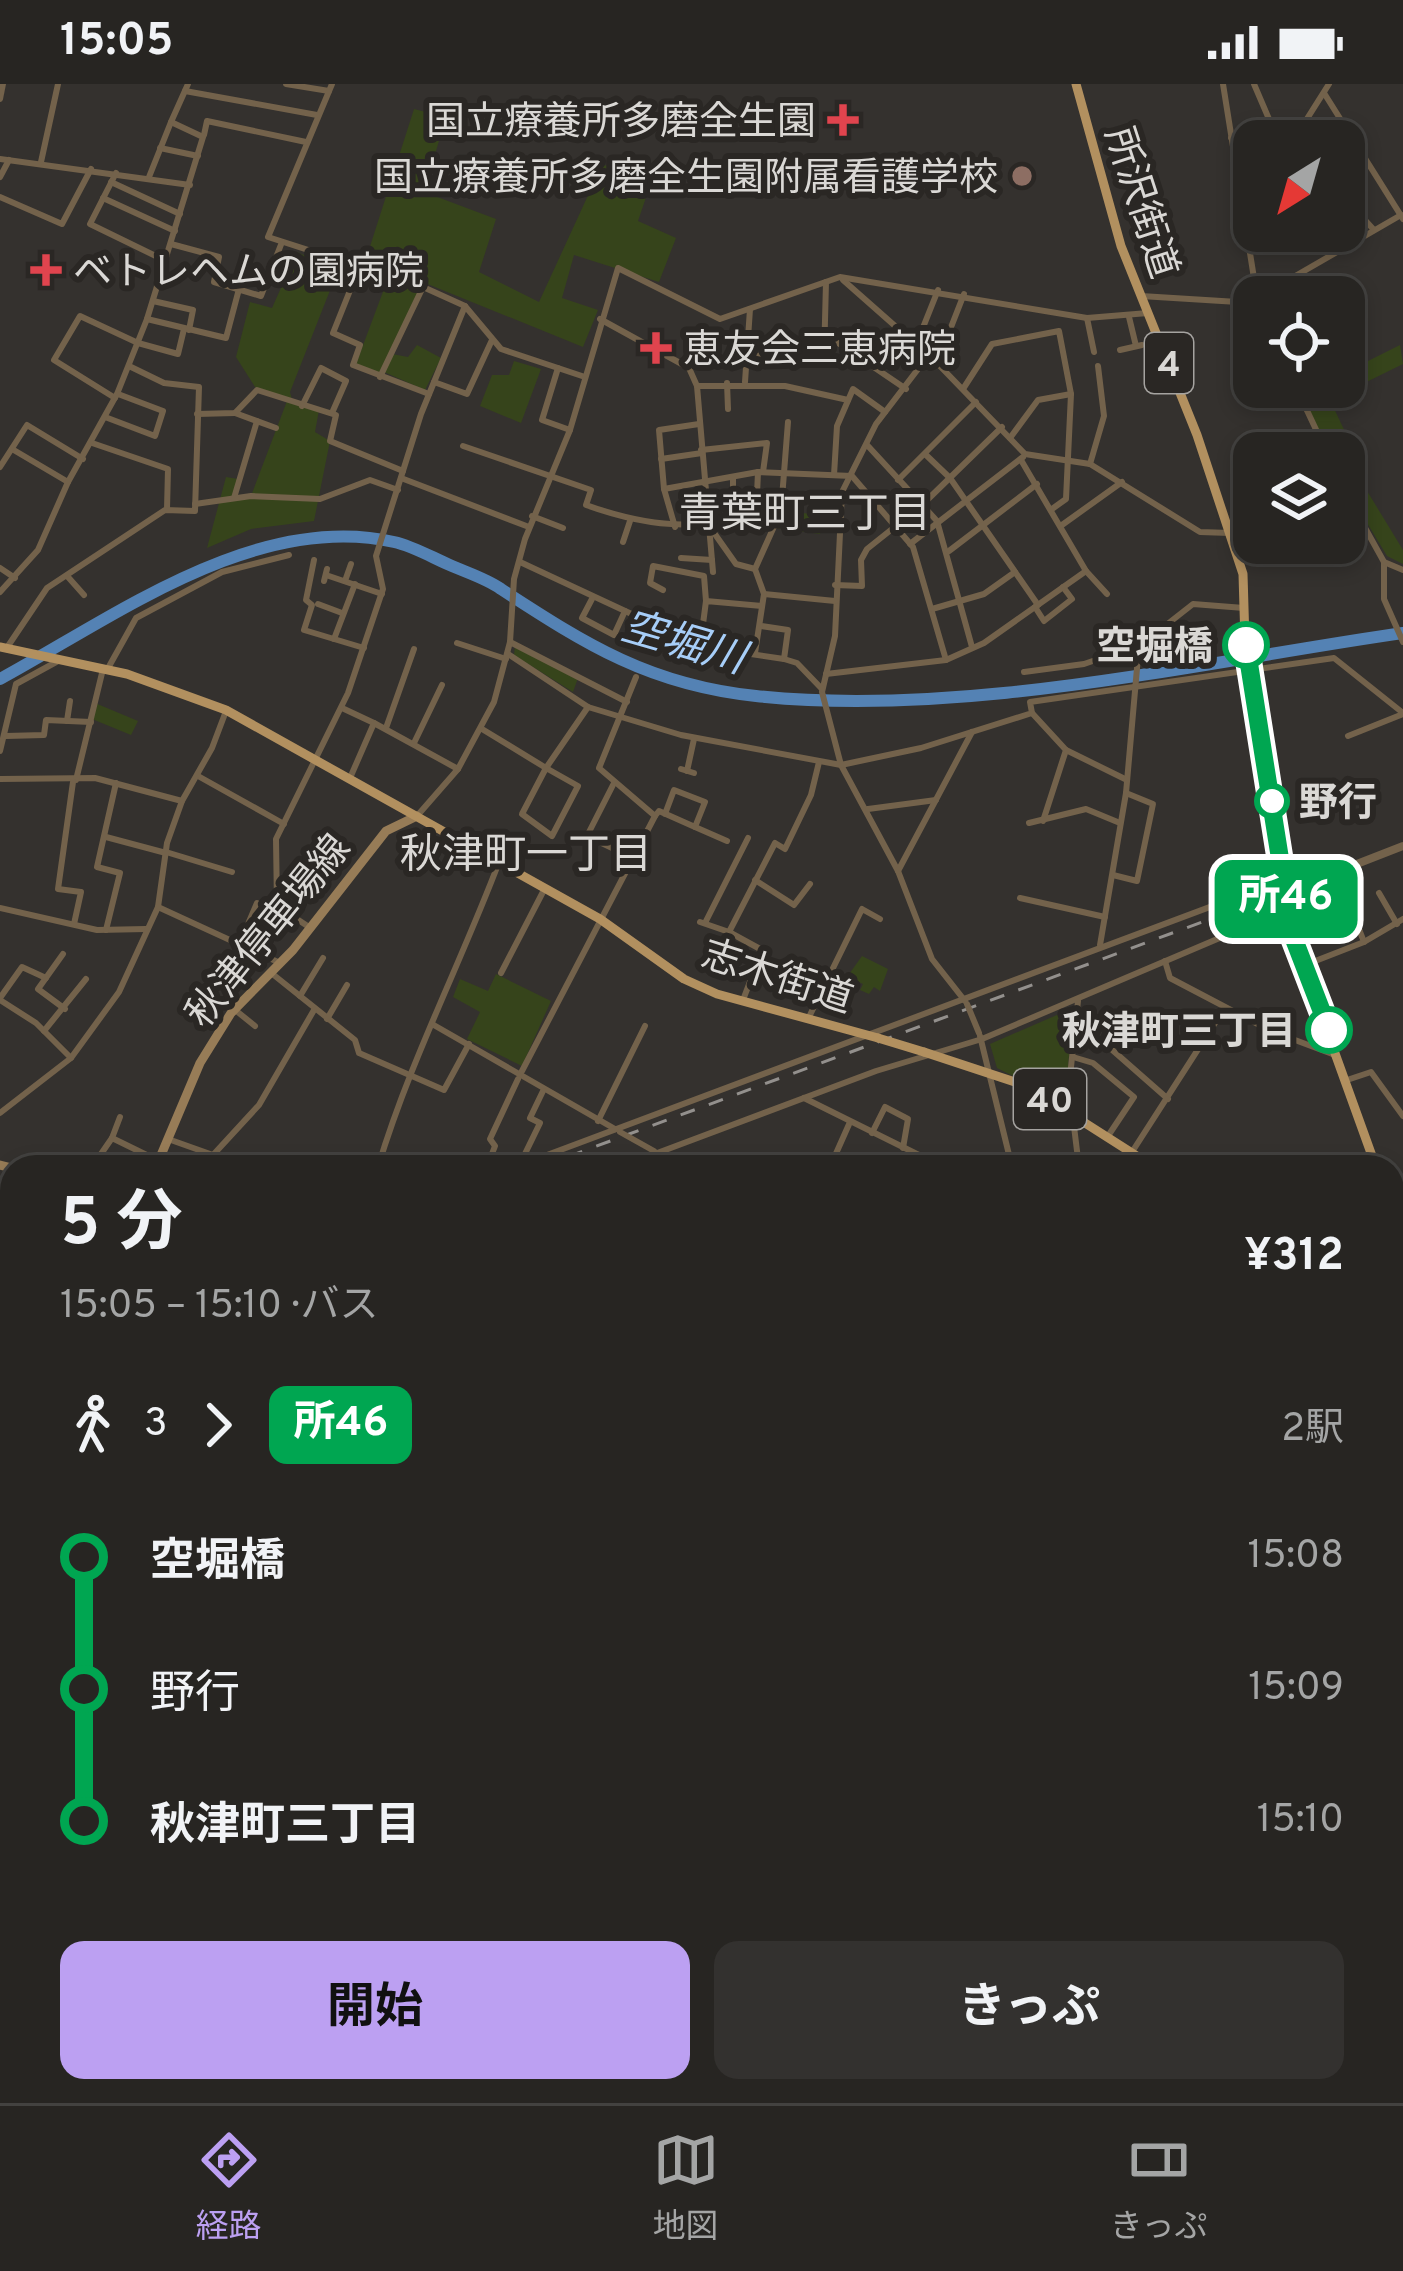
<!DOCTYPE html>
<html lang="ja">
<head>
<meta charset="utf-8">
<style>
  body { margin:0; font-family:Overpass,"Noto Sans JP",sans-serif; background:#33312f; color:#f1f3f6; height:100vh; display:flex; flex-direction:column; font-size:45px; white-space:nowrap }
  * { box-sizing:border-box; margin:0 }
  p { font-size:39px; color:#a4a5a5 }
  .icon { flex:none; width:66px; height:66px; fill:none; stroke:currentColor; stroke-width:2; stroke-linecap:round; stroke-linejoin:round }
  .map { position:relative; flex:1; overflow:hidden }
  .side { position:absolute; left:0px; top:1071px; width:1404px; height:948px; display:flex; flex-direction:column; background:#272522; border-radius:36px 36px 0 0; box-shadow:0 6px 18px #0003,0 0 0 3px #434240 }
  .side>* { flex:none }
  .badge { padding:0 24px; border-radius:18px; font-size:42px; line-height:78px }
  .needle { width:78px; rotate:217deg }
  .controls { position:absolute; left:1233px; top:36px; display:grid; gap:24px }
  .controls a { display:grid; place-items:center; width:132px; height:132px; border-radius:24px; background:#272522; box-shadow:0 6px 18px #0003,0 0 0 3px #434240; font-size:60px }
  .map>.badge { position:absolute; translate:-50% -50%; box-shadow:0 0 0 6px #fff }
  .legs { display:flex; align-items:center; gap:18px; height:132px; padding:0 60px; font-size:39px }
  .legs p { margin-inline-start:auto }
  .head { display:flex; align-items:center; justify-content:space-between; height:204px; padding:0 60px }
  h1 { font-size:66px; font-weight:700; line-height:90px }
  .button { display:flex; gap:24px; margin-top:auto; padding:24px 60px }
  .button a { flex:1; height:138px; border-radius:24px; background:#bca0f2; color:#111; font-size:48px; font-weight:700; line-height:138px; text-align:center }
  .button a+a { background:#33312f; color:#f1f3f6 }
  ul { padding:0 60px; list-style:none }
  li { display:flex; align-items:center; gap:42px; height:132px; font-size:45px }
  li i { display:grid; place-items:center; width:18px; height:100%; margin:0 15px; background:currentColor }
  li i::after { content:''; width:30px; height:30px; margin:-15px; border:9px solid; border-radius:50%; background:#272522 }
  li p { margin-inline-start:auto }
  li:first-child i { background:linear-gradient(#0000 50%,currentColor 0) }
  li:last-child i { background:linear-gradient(currentColor 50%,#0000 0) }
  .status { display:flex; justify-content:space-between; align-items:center; height:84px; padding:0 60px; background:#272522; direction:ltr }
  .status svg { height:33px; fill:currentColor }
  .tabs { display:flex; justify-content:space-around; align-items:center; height:168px; border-top:3px solid #434240; background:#272522; font-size:33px; color:#a4a5a5 }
  .tabs a { display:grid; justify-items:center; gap:6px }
  .tabs .current { color:#bca0f2 }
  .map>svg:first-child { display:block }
  .green { fill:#36441b }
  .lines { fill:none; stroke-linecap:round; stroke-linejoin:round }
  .river { stroke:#5482b4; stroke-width:12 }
  .minor { stroke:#73624b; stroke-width:6 }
  .tertiary { stroke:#73624b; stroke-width:8 }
  .secondary { stroke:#977c57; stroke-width:9 }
  .primary { stroke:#b2905f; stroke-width:9 }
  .rail { stroke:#93908d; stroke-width:3; stroke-dasharray:15 15; stroke-linecap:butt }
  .minor-bridge { stroke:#73624b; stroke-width:6 }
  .primary-bridge { stroke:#b2905f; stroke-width:9 }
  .line-1-casing { stroke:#fff; stroke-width:27 }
  .line-1 { stroke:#00a651; stroke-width:18 }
  .health-dot { fill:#e0444e; stroke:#2a2724; stroke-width:4.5 }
  .education-dot { fill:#8d6e63; stroke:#2a2724; stroke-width:4.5 }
  .stop-1-dot { fill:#fff; stroke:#00a651; stroke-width:6 }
  .labels { text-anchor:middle; stroke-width:12; stroke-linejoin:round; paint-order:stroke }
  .shield { fill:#2a2724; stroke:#a5a3a0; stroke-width:3 }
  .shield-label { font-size:36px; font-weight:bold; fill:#dad8d5 }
  .poi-label { font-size:39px; fill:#dad8d5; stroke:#2a2724; text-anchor:end }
  .street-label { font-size:39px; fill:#dad8d5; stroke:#2a2724 }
  .stop-label { font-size:39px; font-weight:bold; fill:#dad8d5; stroke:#2a2724; text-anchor:end }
  .neighbourhood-label { font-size:42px; fill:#dad8d5; stroke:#2a2724 }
  .water-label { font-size:42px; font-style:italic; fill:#a7cef8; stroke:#2a2724 }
</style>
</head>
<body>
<div class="status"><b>15:05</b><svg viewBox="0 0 49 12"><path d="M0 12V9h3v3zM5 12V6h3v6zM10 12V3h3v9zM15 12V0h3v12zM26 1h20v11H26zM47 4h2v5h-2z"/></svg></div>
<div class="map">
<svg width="1403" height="2019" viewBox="0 0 1403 2019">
  <rect width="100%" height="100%" fill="#34312e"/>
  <g class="green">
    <polygon points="414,25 446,33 424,108 496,135 479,188 539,218 602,81 655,87 638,137 676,154 659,198 574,171 562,214 598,226 583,263 366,175"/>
    <polygon points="297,168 338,186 290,308 293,319 319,326 315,348 330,357 314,437 251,445 207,464 226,393 238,395 234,415 251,412 287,317 257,306 236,273 250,218 272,224"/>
    <polygon points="380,191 422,206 379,290 356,280 384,205 376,201"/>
    <polygon points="417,261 441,274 425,306 384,288 392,270 408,273"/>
    <polygon points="1400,261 1403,280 1330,316 1348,354 1327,364 1302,310 1315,303 1344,303 1344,289"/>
    <polygon points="514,277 541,285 521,339 480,322 492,291 509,291"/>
    <polygon points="1364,402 1403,466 1403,480 1387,472 1349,409"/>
    <polygon points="781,427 823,431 820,450 776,444"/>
    <polygon points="515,562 578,594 573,608 514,571"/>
    <polygon points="95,619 138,637 131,651 92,635"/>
    <polygon points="862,872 888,885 880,907 874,903 869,910 860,906 863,900 847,893"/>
    <polygon points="496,890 551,917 522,982 467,955 480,928 453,913 460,895 488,907"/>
    <polygon points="1073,924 1065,1018 997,984 990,960"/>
  </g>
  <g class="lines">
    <g class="river">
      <path d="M0,595C114,533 256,427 394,458C413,462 433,474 452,482C468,489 487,495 501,505C587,561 650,601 756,612C963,634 1196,579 1403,549"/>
      <polyline points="0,1498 12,1499"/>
      <polyline points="1392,1947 1403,1943"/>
      <polyline points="722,2007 725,2019"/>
      <polyline points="913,2019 960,2007"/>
    </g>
    <g class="minor">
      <polyline points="286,0 329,7"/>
      <polyline points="332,0 268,153 423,203 465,222 501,265 558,284"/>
      <polyline points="1223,0 1257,213"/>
      <polyline points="185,7 317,31"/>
      <polyline points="1324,9 1403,135"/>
      <polyline points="0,15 3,0"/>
      <polyline points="204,51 207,37 306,58"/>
      <polyline points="1231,54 1272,42 1254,0"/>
      <polyline points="1293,57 1329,0"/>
      <polyline points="160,64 198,72"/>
      <polyline points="0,75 190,101"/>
      <polyline points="41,78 58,0"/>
      <polyline points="116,89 90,140 166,177"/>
      <polyline points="0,93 9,76"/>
      <polyline points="149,93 171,38"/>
      <polyline points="111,98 180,130"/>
      <polyline points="0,113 62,140 91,85"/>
      <polyline points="1344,113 1374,146"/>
      <polyline points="103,114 175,147"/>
      <polyline points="171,160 219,173 214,198 261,212 282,158"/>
      <polyline points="355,194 333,249 360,261 353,281 429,310"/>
      <polyline points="843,196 937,279 1025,370 1090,380 1200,448 1230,449"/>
      <polyline points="1141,212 1254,219"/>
      <polyline points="1259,213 1401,131"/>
      <polyline points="153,217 193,226 189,246"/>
      <polyline points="1129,233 1136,262"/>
      <polyline points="1087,234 1094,268"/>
      <polyline points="147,235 226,254 239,205"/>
      <polyline points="600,235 689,284 697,302 713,488"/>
      <polyline points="825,250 906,305"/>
      <polyline points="916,261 938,206"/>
      <polyline points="1120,266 1142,261"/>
      <polyline points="745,271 824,275 826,198"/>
      <polyline points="928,272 876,340 842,408 835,552 822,608 841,681 898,787 932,875 965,917"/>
      <polyline points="937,279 964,210"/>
      <polyline points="380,293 423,203"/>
      <polyline points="434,298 467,310 492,256"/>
      <polyline points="745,298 750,225"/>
      <polyline points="727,299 728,325"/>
      <polyline points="697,302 785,302 848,316"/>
      <polyline points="1296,303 1327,369"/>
      <polyline points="963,305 992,260 1059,247 1071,310 1066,415 1052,425"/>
      <polyline points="115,314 54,276 80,232 138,259 178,270 184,245"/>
      <polyline points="302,322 321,284 346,297 332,329"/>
      <polyline points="235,329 276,344"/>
      <polyline points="197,330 235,329 257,306 336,331 330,357 403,387"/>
      <polyline points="105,333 155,352 163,327 118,310"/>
      <polyline points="570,346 542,336 558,284 585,293"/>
      <polyline points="1010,354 1038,316 1071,310"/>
      <polyline points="92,359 168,385 167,425"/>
      <path d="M463,362L591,406L586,421C661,448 704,444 781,427L788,338"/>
      <polyline points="868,362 937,437 972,563"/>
      <polyline points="12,365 68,398"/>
      <polyline points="701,366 767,359 763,388"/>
      <polyline points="925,370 950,394 1038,521"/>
      <polyline points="661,375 702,369"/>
      <polyline points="1021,376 1086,487 1107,510"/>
      <polyline points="1090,380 1104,332 1098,282"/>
      <polyline points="0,383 27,341 83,375"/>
      <polyline points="834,391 837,342 853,305 885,328"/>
      <polyline points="401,394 529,443"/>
      <polyline points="898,396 976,318"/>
      <polyline points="664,405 758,388 852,392 913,463 946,576"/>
      <polyline points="1344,406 1384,478 1384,515 1403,558"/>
      <polyline points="234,414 257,337"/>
      <polyline points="195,420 251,412 320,415 370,396 398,406"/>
      <polyline points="532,432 563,444"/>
      <polyline points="756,433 758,388"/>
      <polyline points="733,438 733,393"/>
      <polyline points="1227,440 1254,433"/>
      <polyline points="1062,441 1122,398"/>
      <polyline points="675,443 664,405 659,346 699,340"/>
      <polyline points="712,446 736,480 755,485"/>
      <polyline points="623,458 630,437"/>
      <polyline points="910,460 1023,373"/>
      <polyline points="949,467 1037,400"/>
      <polyline points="681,474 712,476"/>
      <polyline points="314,476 306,516 312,521 304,546 364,564"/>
      <polyline points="520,478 638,533 679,542 677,559 784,575 797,579 822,605"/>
      <polyline points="1384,478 1403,486"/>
      <polyline points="0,484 15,494"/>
      <polyline points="326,491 382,510"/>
      <polyline points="68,493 84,511"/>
      <polyline points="324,497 327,485"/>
      <polyline points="345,497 351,480"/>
      <polyline points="835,501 862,502 861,476 867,465 921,422 1002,343"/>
      <polyline points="663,506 650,499 653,482 704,492 706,517"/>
      <polyline points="0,508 38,466 68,398 117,310 147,235 203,53 171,38 188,0"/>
      <polyline points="764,510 835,517"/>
      <polyline points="593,513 582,534 614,551 625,527"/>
      <polyline points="318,520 342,529"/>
      <polyline points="1035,523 1044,537 1072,515 1063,503"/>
      <polyline points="932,525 984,510 1015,488"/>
      <polyline points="761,542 788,546 784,575"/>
      <polyline points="334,555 355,500"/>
      <polyline points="510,558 627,618"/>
      <polyline points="457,559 506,575"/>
      <polyline points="700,563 706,517 762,522"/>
      <polyline points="6,565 47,504 165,426 195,427 199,303 164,299 129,282"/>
      <polyline points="755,569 764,510 755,485 781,427"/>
      <polyline points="508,570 588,623 681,651 841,681 921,664 1032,629 1030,618 1334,574 1403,629"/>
      <polyline points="107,586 136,534 222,488 289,471"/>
      <polyline points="1024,588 1084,580 1142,560"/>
      <polyline points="826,590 946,576 984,559 1086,487"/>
      <polyline points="342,624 374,639"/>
      <polyline points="1032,629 1066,666 1043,737"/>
      <polyline points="67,637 70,617"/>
      <polyline points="386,644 414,565"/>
      <polyline points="482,645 546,684 588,623"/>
      <polyline points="6,652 44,651 46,636 91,638"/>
      <polyline points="1348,652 1403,630"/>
      <polyline points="414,659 442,601"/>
      <polyline points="1066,666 1127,696"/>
      <polyline points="0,667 16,600 58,577"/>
      <polygon points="546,684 578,702 552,752 522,730"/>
      <polyline points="681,685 694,689"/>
      <polyline points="687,687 694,655"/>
      <polyline points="198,692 284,740"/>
      <polyline points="350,694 374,639 458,685"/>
      <polyline points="0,695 95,694 182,717"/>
      <polyline points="76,696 103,585"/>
      <polyline points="73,698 58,805 81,808 74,840"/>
      <polyline points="614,699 587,752 633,774"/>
      <polyline points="868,725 936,716"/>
      <polyline points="417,732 458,685 494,618 510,558 514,495 525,455 570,346 618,184 720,235 840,193 1087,234 1148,229"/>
      <polyline points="655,732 659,727 695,743 705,718 674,706 665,730"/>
      <polyline points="1029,739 1086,725 1120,739"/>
      <polyline points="695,743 727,757"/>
      <polyline points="106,753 166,769"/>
      <polyline points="166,768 232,788"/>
      <polyline points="898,787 972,648"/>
      <polyline points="1113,791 1137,797 1153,720 1126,709"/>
      <polyline points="755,796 794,821 810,800"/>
      <polyline points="1379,809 1397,840"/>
      <polyline points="1020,814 1105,833"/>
      <polyline points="158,823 280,879"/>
      <polyline points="0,824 97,846 146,845"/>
      <polyline points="1352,827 1364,858"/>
      <polyline points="700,838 729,848"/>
      <polyline points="705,839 748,754"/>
      <polyline points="309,843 277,822 276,755 348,609 383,505 376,472 421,330 465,222"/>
      <polyline points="106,846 120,789 97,783 116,699"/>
      <polyline points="240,859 257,819"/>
      <polyline points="1100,861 1126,709 1138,573 1142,560 1193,520 1244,524"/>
      <polyline points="63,870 38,905 65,925"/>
      <polyline points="1165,877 1170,894 1271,947 1335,971"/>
      <polyline points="1305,881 1364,858 1403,835"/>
      <polyline points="270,888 355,956 359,969 444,1006 469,960"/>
      <polyline points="501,889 545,804"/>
      <polyline points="300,912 323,874"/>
      <polyline points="0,914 22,883 46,894"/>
      <polyline points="0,916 36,939 71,974"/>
      <polyline points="743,916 762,866 729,848 775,759 785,765 811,711 819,678"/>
      <polyline points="1078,917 1069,1002 1079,1083"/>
      <polyline points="234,925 255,942"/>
      <polyline points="327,935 347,901"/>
      <polyline points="808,935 862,825 880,835"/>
      <polyline points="432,940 615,1045"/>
      <polyline points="44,947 86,895"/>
      <polyline points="980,952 1012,1083"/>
      <polyline points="1073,952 1110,964 1168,1015"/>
      <polyline points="1073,973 1093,979 1134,1013 1108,1052"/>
      <polyline points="522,987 655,732 599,684 636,593"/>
      <polyline points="1347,996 1371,988 1403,1032"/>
      <polyline points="804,1014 927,1075 930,1083"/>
      <polyline points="0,1029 71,974 119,908 158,823 167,759 182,717 212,664 226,627"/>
      <polyline points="598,1037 645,942"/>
      <polyline points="872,1049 885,1023 908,1035 903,1064"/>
      <polyline points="112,1054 120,1033"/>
      <polyline points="168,1055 213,1071 259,1021 314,926"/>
      <polyline points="1132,1068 1224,925"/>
      <polyline points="660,1070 683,1083"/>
      <polyline points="1299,1077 1304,1083"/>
      <polyline points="521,1078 540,1039 530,1034 543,1007"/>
      <polyline points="92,1083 112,1054 159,1077"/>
      <polyline points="275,1083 281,1072 290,1083"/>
      <path d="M378,1083C410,977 460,881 499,778"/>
      <polyline points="487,1083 495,1062 490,1055 518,995"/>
      <polyline points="515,1083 1282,796"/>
      <polyline points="620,1083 876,987 982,955 1262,836 1286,818"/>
      <polyline points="830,1083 850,1038"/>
      <polyline points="906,1083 913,1069"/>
      <polyline points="1341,1083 1372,1072"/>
      <polyline points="0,1253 12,1257"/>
      <polyline points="1392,1295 1403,1290"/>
      <polyline points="1,1298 12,1306"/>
      <polyline points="0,1344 12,1345"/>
      <polyline points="0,1436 12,1452"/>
      <polyline points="1392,1475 1403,1455"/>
      <polyline points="1392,1486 1403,1494"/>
      <polyline points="0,1532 0,1535"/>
      <polyline points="0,1581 12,1566"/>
      <polyline points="0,1771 12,1782"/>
      <polyline points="0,1811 12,1820"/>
      <polyline points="1392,1875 1403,1859"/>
      <polyline points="0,1973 12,1937"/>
      <polyline points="1392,1977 1403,1977"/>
      <polyline points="80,2007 81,2019"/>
      <polyline points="139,2007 147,2007"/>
      <polyline points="226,2007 226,2019"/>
      <polyline points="380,2007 400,2019"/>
      <polyline points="502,2007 525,2019"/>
      <polyline points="694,2007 704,2019"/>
      <polyline points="834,2007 859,2019"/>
      <polyline points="1203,2007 1219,2017"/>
      <polyline points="1354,2007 1386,2019"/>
      <polyline points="351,2019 355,2007"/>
      <polyline points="375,2019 377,2007"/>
      <polyline points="585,2019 593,2007"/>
      <polyline points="679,2019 688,2007"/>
      <polyline points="796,2019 802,2007"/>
      <polyline points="825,2019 830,2007"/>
      <polyline points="880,2019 888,2007"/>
      <polyline points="992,2019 1065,2007"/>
      <polyline points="1086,2019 1086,2007"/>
      <polyline points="1253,2019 1256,2007"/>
    </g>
    <g class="tertiary">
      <polyline points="1285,808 1403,762"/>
      <polyline points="0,1291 12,1301"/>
      <polyline points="0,1475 12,1460"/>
      <polyline points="0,1669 12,1673"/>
      <polyline points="1392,1674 1403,1677"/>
      <polyline points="12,1712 12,1724"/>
      <polyline points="0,1807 12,1793"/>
      <polyline points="1392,1827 1403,1774"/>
      <polyline points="0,1866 12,1883"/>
      <polyline points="1218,2019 1225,2007"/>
    </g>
    <g class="secondary">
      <polyline points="0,1081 12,1084"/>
      <polyline points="156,1083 200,979 231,929 293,866 386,747 417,732"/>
    </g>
    <g class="primary">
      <polyline points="1076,0 1121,162 1197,351 1243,490 1245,558 1292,850 1376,1083"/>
      <polyline points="0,563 127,590 226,626 600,835 684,895 717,910 878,954"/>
      <polyline points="924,968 1027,1002 1154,1083"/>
      <polyline points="1392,1128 1403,1153"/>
      <polyline points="1392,1330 1403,1341"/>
    </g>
    <g class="rail">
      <polyline points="540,1083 1267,814"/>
      <polyline points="0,1142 12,1160"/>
      <polyline points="0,1291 12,1286"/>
      <polyline points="244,2019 245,2007"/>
    </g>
    <g class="minor-bridge">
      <polyline points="967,920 979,949"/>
      <polyline points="620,1048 654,1067"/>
    </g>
    <polyline class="primary-bridge" points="878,954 924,968"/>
  </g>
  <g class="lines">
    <g class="line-1-casing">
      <polyline id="line-1" points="1246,561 1292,850 1329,946"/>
    </g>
    <use href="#line-1" class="line-1"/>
  </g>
  <g class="health-dot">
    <path d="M837 18h12v12h12v12h-12v12h-12v-12h-12v-12h12z"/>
    <path d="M40 168h12v12h12v12h-12v12h-12v-12h-12v-12h12z"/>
    <path d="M650 246h12v12h12v12h-12v12h-12v-12h-12v-12h12z"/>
  </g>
  <circle class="education-dot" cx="1022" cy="92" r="12"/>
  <g class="stop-1-dot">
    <circle cx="1246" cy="561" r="21"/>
    <circle cx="1272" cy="717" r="15"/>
    <circle cx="1329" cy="946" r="21"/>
  </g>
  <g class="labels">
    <g class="shield">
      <rect x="1145" y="249" width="48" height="60" rx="9"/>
      <rect x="1014" y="985" width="72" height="60" rx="9"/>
    </g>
    <g class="shield-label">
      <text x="1169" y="292">4</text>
      <text x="1050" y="1028">40</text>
    </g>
    <g class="poi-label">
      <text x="816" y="50">国立療養所多磨全生園</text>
      <text x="998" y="106">国立療養所多磨全生園附属看護学校</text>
      <text x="73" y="200" text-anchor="start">ベトレヘムの園病院</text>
      <text x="683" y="278" text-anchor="start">恵友会三恵病院</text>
    </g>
    <g class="street-label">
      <text transform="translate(1143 118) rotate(72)" y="14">所沢街道</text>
      <text transform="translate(267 846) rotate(-51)" y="14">秋津停車場線</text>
      <text transform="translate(778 891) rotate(18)" y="14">志木街道</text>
    </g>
    <g class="stop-label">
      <text x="1213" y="575">空堀橋</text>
      <text x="1299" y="731" text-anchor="start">野行</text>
      <text x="1296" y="960">秋津町三丁目</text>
    </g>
    <g class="neighbourhood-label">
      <text x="805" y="443">青葉町三丁目</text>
      <text x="526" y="784">秋津町一丁目</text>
    </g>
    <g class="water-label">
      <text transform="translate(684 557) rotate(16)" y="15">空堀川</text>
    </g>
  </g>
</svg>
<div class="controls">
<a><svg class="needle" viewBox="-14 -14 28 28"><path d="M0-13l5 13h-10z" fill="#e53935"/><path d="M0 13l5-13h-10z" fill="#a4a5a5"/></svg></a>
<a><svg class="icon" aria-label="locate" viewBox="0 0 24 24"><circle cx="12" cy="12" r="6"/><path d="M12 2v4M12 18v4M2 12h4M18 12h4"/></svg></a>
<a><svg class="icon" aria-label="layers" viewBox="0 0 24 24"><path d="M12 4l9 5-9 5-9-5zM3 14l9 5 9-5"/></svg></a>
</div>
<b class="badge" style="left:1286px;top:815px;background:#00a651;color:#fff">所46</b>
<section class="side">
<div class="head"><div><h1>5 分</h1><p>15:05 – 15:10 · バス</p></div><b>¥312</b></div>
<div class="legs"><svg class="icon" aria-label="walk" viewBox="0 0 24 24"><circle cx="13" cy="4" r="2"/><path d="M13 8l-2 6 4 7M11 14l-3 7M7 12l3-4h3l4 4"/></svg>3<svg class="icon" aria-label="forward" viewBox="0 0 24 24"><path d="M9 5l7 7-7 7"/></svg><b class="badge" style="background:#00a651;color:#fff">所46</b><p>2駅</p></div>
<ul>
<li><i style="color:#00a651"></i><b>空堀橋</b><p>15:08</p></li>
<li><i style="color:#00a651"></i><span>野行</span><p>15:09</p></li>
<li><i style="color:#00a651"></i><b>秋津町三丁目</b><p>15:10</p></li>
</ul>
<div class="button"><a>開始</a><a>きっぷ</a></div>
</section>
</div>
<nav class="tabs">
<a class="current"><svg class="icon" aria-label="directions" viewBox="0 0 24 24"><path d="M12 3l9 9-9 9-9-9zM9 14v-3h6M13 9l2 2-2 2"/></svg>経路</a>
<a><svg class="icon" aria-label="map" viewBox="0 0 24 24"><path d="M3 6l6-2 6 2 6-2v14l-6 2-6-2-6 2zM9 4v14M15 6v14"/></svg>地図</a>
<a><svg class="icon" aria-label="tickets" viewBox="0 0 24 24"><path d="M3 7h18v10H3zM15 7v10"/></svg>きっぷ</a>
</nav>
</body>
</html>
